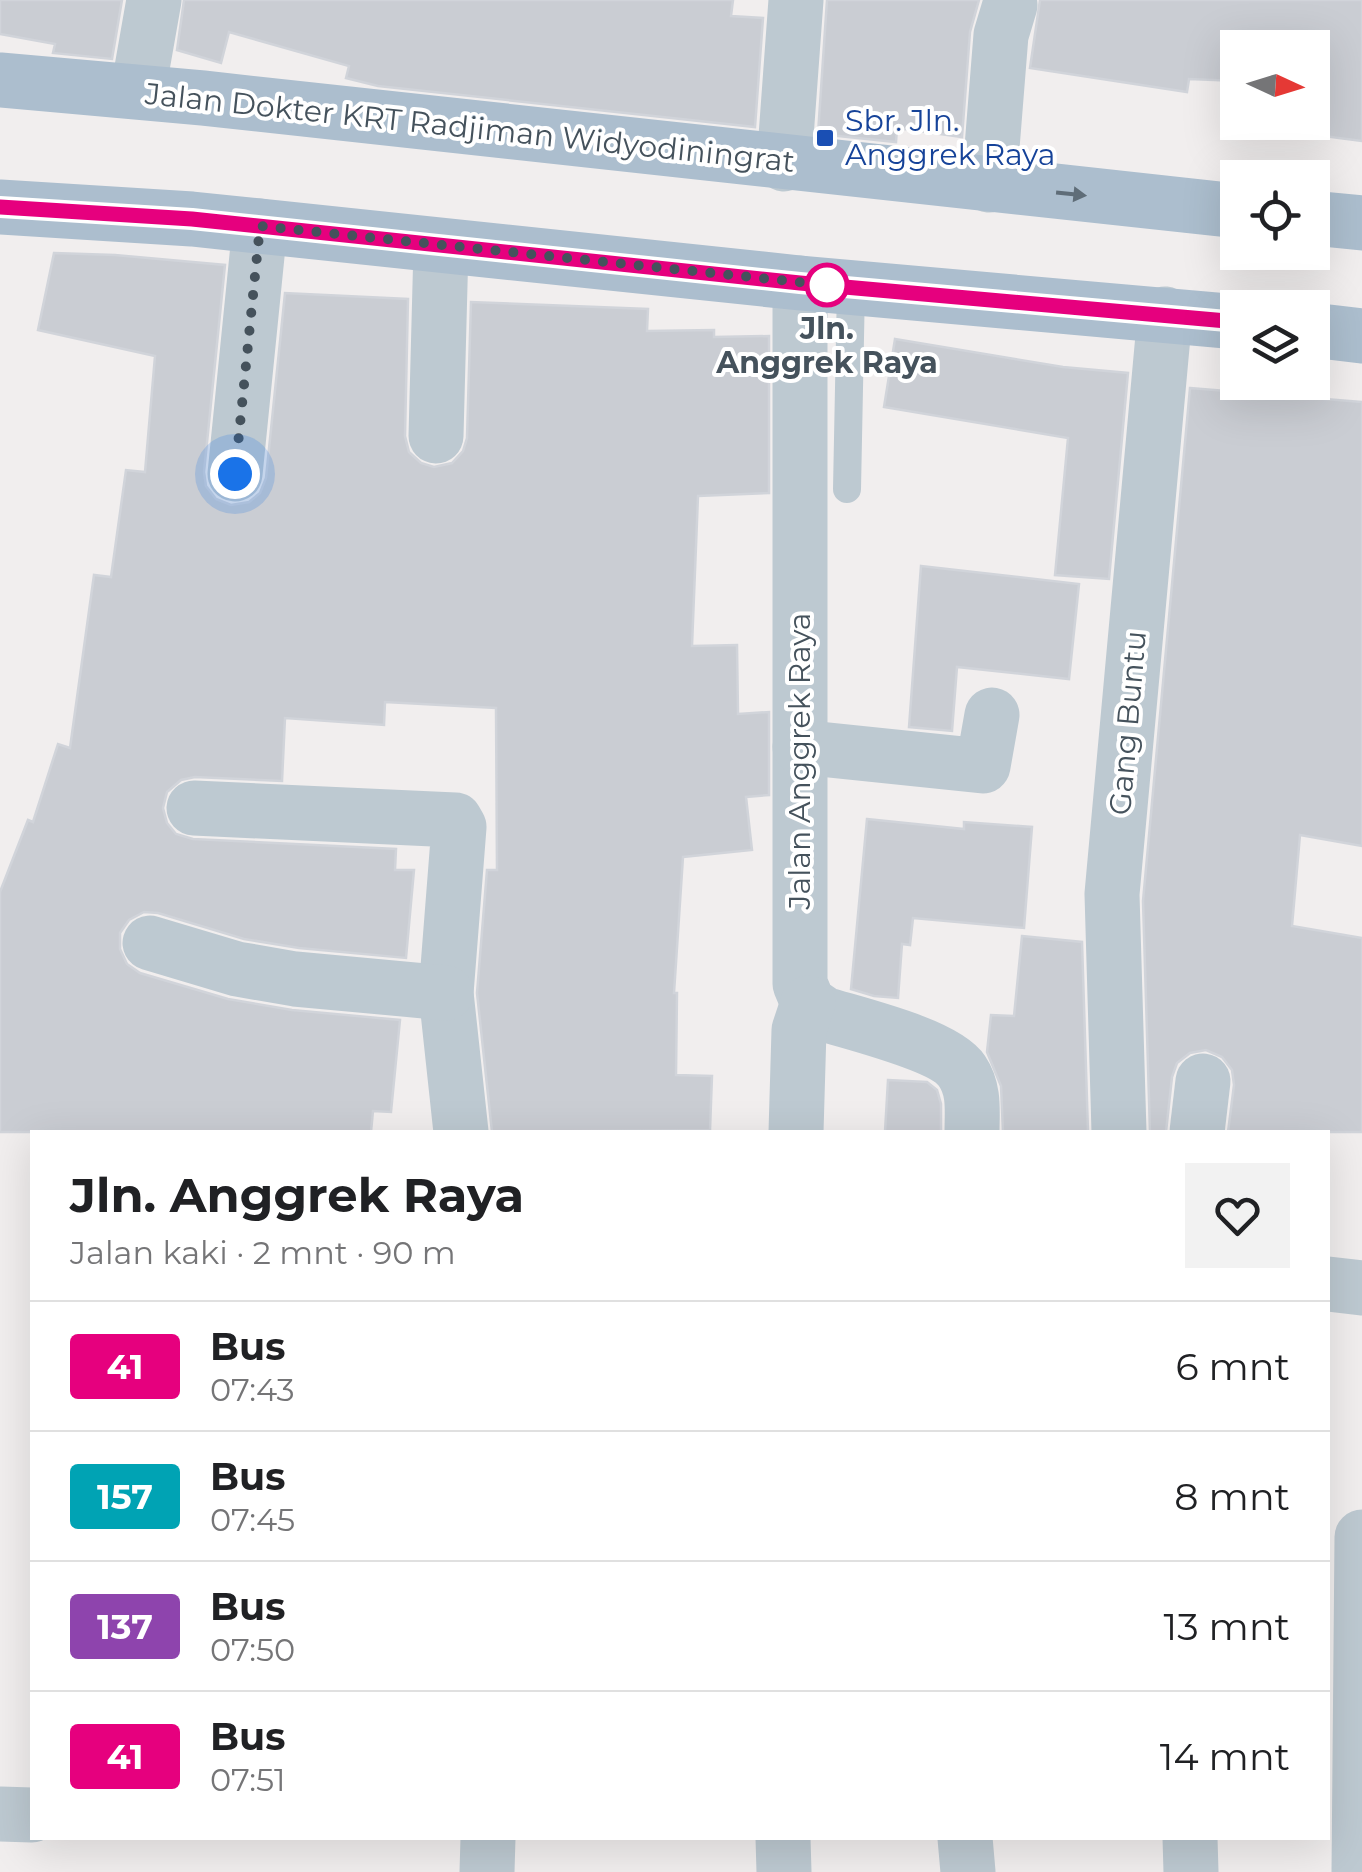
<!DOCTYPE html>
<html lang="id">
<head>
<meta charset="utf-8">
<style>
  body { margin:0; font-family:Montserrat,sans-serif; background:#f2f2f2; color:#202124; height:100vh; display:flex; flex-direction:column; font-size:38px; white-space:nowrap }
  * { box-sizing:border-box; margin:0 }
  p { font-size:32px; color:#757577 }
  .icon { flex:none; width:55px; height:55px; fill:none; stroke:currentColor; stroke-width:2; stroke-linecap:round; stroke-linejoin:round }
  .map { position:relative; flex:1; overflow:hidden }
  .details { position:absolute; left:30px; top:1130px; width:1300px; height:710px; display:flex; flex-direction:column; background:#fff; border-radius:0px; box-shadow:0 10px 40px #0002 }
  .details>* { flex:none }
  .badge { padding:0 20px; border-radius:8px; font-size:35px; line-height:65px }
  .needle { width:65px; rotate:94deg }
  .tools { position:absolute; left:1220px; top:30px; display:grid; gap:20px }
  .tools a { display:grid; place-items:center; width:110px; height:110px; border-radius:0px; background:#fff; box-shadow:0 10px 40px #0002; font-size:50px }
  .you { position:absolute; width:50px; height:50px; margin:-25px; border:8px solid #fff; border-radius:50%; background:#1a73e8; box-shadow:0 0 0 15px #1a73e833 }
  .map>.badge { position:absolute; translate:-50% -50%; box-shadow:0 0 0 5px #fff }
  .round { display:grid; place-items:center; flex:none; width:105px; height:105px; border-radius:0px; background:#f2f2f2 }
  .head { display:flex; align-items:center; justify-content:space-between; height:170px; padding:0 40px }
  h1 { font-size:48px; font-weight:700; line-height:75px }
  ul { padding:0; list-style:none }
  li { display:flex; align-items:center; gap:30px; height:130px; padding:0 40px; border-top:2px solid #e0e0e0 }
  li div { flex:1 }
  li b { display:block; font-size:38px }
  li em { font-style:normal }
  li .badge { min-width:110px; font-weight:700; text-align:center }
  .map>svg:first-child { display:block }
  .building { fill:#cacdd3; stroke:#d1d4da; stroke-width:2.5 }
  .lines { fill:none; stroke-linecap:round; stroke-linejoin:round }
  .lane { stroke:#bdc9d1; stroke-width:28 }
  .street { stroke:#bdc9d1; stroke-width:55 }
  .primary { stroke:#acbece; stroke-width:55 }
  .oneway { fill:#5f6d78 }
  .line-casing { stroke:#fff; stroke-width:22 }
  .line { stroke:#e6007e; stroke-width:15 }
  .walk { stroke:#45525c; stroke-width:10; stroke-dasharray:0 18 }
  .transit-dot { fill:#1a4fb4; stroke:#fff; stroke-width:4 }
  .stop-dot { fill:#fff; stroke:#e6007e; stroke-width:5 }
  .labels { text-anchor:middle; stroke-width:8; stroke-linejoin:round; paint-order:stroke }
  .transit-label { font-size:30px; fill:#164399; stroke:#fff; text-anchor:start }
  .street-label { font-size:30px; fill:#45525c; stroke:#fff }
  .stop-label { font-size:30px; font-weight:bold; fill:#45525c; stroke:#fff }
</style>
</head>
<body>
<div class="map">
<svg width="1362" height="1872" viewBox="0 0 1362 1872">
  <rect width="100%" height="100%" fill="#f1eeee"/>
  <g class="building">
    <polygon points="0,0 122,0 112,59 53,53 55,44 0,34"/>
    <polygon points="184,0 733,0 731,16 763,18 755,127 378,86 346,78 349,66 229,32 221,63 177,50"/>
    <polygon points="827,0 979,0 970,32 962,137 897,128 896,142 818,134"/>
    <polygon points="1040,0 1362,0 1362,141 1277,130 1278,122 1312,122 1312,48 1238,48 1238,81 1189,79 1187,92 1030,68"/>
    <polygon points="54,253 115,255 225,265 204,472 206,486 216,499 231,505 249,502 260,493 266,478 285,293 408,299 405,436 409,452 421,463 434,467 452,463 463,451 467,438 471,302 648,309 647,331 714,330 714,337 769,336 769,493 698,496 692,646 737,645 738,714 769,712 769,795 746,797 752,850 683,857 674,993 677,993 676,1075 712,1076 710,1130 492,1132 477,993 487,870 497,870 496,708 385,702 384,725 285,718 282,781 195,777 181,780 167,792 163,808 167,823 176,834 193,839 396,849 395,870 414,870 406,958 299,948 244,939 158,913 144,912 129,920 120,933 120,949 127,964 140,973 228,999 292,1010 400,1020 391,1112 373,1111 371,1132 0,1132 0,892 28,820 33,822 58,744 70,748 94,575 111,577 126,470 145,472 155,356 38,330"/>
    <polygon points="895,339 1063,367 1128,373 1109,579 1055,575 1068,438 884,407"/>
    <polygon points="1190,388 1362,402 1362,846 1300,835 1292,926 1362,938 1362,1132 1228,1132 1234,1085 1232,1070 1222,1057 1206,1050 1190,1053 1177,1063 1172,1077 1166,1132 1150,1132 1143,901"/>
    <polygon points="921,566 1079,584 1069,679 957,667 952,731 909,727"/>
    <polygon points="867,819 964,829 964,822 1032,827 1024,928 913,918 910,945 902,944 898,998 874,996 851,989"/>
    <polygon points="1022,936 1082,942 1088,1132 1003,1132 1001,1086 987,1052 991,1015 1014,1016"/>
    <polygon points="888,1080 927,1082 937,1090 941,1104 941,1132 885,1132"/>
  </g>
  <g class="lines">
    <polyline class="lane" points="847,489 851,287"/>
    <g class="street">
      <polyline points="138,91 154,0"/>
      <polyline points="784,164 796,0"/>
      <polyline points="989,185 1001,35 1010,5"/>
      <path d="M800,283V984L808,1003L824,1014C856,1024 945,1045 962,1071C975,1090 972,1111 972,1132"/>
      <polyline points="436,436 441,247"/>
      <polyline points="235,474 260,226"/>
      <polyline points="800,747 983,766 992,715"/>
      <polyline points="194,808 455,820 459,827 446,993 461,1132"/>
      <polyline points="150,943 237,969 295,979 446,993"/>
      <polyline points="796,1132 799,1030 808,1003"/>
      <polyline points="1119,1132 1112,894 1165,314"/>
      <polyline points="1197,1132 1203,1081"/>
      <polyline points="1328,1284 1362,1288"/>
      <polyline points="0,1814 32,1815"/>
      <polyline points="783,1838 784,1872"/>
      <polyline points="965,1838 968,1872"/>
      <polyline points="1190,1838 1191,1872"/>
      <polyline points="487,1872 488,1838"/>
      <polyline points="1359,1872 1362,1537"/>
    </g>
    <g class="primary">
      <polyline points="0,80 203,98 1238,211"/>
      <polyline points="0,207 192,219 800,283 1238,322"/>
      <polyline points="1312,218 1362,223"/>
      <polyline points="1312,330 1362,336"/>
    </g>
  </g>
  <defs><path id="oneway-solid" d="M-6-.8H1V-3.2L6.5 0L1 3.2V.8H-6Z" transform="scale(2.5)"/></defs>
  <use class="oneway" href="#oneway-solid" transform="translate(1071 194) rotate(6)"/>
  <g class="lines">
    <g class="line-casing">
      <polyline id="line" points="0,207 192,219 800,283 1238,322"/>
    </g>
    <use href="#line" class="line"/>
    <polyline class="walk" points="235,474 260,226 827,285"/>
  </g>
  <rect class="transit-dot" x="815" y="128" width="20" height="20" rx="5"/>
  <circle class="stop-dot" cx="827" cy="285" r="20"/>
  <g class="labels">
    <g class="transit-label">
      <text x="845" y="131">Sbr. Jln.<tspan x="845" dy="34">Anggrek Raya</tspan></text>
    </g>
    <g class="street-label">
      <text transform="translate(470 128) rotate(6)" y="10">Jalan Dokter KRT Radjiman Widyodiningrat</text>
      <text transform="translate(1128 723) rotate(-85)" y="10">Gang Buntu</text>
      <text transform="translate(800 761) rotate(-90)" y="10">Jalan Anggrek Raya</text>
    </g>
    <g class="stop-label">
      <text x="827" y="339">Jln.<tspan x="827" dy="34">Anggrek Raya</tspan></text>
    </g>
  </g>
</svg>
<div class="tools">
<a><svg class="needle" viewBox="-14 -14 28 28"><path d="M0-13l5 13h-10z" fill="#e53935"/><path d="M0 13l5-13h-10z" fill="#757577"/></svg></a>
<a><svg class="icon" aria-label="locate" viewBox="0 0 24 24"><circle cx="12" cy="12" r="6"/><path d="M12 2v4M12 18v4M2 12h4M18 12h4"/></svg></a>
<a><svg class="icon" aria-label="layers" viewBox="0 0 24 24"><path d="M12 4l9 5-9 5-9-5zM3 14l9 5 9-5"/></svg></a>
</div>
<div class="you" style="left:235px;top:474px"></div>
<section class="details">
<div class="head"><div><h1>Jln. Anggrek Raya</h1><p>Jalan kaki · 2 mnt · 90 m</p></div><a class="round"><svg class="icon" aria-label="heart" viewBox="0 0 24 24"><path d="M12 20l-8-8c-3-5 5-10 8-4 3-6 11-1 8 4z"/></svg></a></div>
<ul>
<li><span class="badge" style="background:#e6007e;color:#fff">41</span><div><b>Bus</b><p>07:43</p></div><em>6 mnt</em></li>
<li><span class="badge" style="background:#00a3b4;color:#fff">157</span><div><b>Bus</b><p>07:45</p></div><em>8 mnt</em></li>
<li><span class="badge" style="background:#8e44ad;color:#fff">137</span><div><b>Bus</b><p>07:50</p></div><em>13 mnt</em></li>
<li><span class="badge" style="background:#e6007e;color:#fff">41</span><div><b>Bus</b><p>07:51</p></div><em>14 mnt</em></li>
</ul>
</section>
</div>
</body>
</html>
